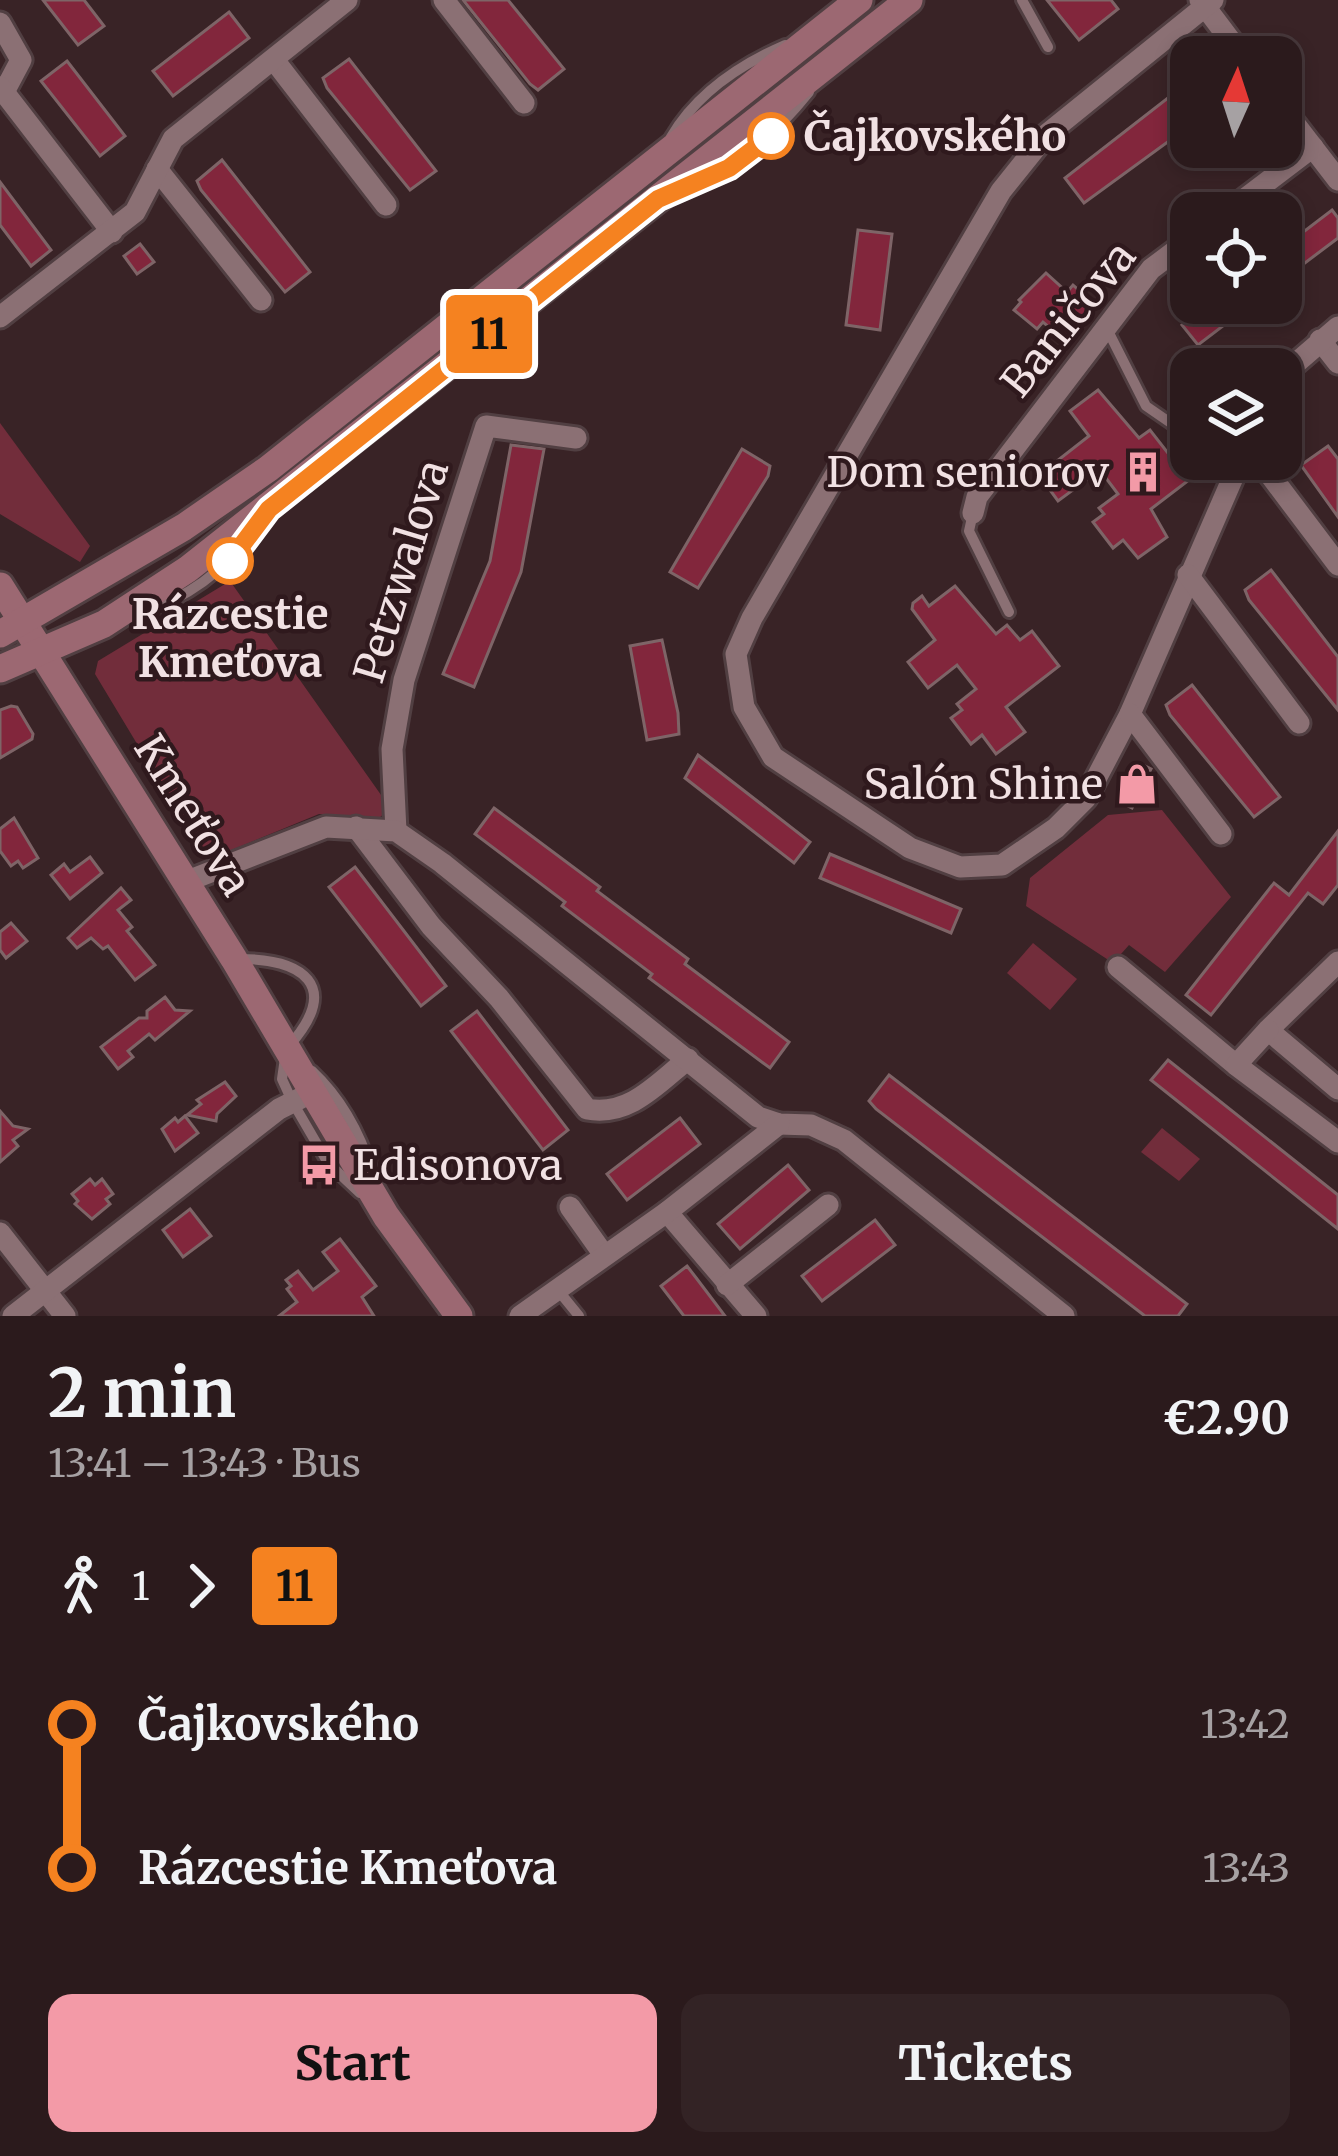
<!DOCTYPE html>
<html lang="en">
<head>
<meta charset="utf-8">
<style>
  body { margin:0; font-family:Merriweather,serif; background:#332325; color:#f1f3f6; height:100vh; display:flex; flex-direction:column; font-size:45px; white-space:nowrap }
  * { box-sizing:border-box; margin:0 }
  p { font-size:39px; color:#a6a1a3 }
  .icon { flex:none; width:66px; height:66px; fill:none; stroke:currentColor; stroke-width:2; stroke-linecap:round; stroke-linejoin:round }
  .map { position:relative; height:1316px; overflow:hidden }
  .drawer { display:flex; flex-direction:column; background:#2b1a1c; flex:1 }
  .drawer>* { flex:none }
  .badge { padding:0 24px; border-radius:9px; font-size:42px; line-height:78px }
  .needle { width:78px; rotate:3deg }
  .controls { position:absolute; left:1170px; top:36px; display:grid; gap:24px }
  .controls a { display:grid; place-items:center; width:132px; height:132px; border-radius:24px; background:#2b1a1c; box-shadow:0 6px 18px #0003,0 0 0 3px #47383b; font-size:60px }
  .map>.badge { position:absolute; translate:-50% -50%; box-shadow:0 0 0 6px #fff }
  .legs { display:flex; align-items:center; gap:18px; height:132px; padding:0 48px; font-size:39px }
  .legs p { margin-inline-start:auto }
  .head { display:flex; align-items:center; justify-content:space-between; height:204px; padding:0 48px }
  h1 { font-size:66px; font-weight:700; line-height:90px }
  .button { display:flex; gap:24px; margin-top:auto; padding:24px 48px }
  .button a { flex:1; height:138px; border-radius:24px; background:#f39aa7; color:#111; font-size:48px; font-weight:700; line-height:138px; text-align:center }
  .button a+a { background:#332325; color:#f1f3f6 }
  ul { padding:0 48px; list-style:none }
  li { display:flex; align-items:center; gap:42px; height:144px; font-size:45px }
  li i { display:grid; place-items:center; width:18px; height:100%; margin:0 15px; background:currentColor }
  li i::after { content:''; width:30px; height:30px; margin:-15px; border:9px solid; border-radius:50%; background:#2b1a1c }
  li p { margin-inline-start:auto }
  li:first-child i { background:linear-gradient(#0000 50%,currentColor 0) }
  li:last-child i { background:linear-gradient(currentColor 50%,#0000 0) }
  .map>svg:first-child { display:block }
  .green { fill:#722d3b }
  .building { fill:#82263c; stroke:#7e6467; stroke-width:3 }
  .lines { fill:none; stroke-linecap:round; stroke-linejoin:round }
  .lane-casing { stroke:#513f42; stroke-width:16 }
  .street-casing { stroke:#513f42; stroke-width:27 }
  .secondary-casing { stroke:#513f42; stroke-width:33 }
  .lane { stroke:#8b7074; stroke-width:10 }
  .street { stroke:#8b7074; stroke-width:21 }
  .secondary { stroke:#9c6872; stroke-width:27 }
  .line-1-casing { stroke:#fff; stroke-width:27 }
  .line-1 { stroke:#f58220; stroke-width:18 }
  .stop-1-dot { fill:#fff; stroke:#f58220; stroke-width:6 }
  .labels { text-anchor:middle; stroke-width:9; stroke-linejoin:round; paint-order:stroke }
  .stop-label { font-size:42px; font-weight:bold; fill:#f1e1e3; stroke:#2f191d; text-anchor:start }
  .street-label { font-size:42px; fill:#f1e1e3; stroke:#2f191d }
  .poi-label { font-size:42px; fill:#f1e1e3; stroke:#2f191d; text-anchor:end }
</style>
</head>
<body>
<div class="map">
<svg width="1338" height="1316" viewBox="0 0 1338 1316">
  <rect width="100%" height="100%" fill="#392326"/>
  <g class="green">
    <polygon points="0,423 90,546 80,562 0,514"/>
    <polygon points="230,581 386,802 385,813 379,818 319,814 207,860 95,674 98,661"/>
    <polygon points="1162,810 1231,897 1165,972 1129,945 1113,963 1026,906 1030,878 1108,815"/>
    <polygon points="1033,943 1077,979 1050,1010 1007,973"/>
    <polygon points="1162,1128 1200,1159 1179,1181 1141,1152"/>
  </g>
  <g class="building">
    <polygon points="43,0 84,0 104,26 78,45"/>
    <polygon points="463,0 508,0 564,69 538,90 530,84"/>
    <polygon points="1047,0 1111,0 1118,9 1079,40"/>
    <polygon points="229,12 249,38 173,96 153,71"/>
    <polygon points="349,59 436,171 410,190 327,88 323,78"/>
    <polygon points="67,61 125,136 100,156 41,81"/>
    <polygon points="1191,80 1191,125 1084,203 1065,178"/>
    <polygon points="222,160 310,272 285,292 201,190 197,181"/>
    <polygon points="0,182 51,250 31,266 0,225"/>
    <polygon points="1332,210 1338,218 1338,238 1281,281 1281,249"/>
    <polygon points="858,230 892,234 880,330 846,325"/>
    <polygon points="140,244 154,262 137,274 124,256"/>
    <polygon points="1046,273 1067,292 1073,285 1095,304 1072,335 1070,333 1064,340 1043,322 1037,329 1014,310 1021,302 1019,300"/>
    <polygon points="1210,303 1253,303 1198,345 1182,325"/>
    <polygon points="1098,390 1139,438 1150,430 1189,480 1151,509 1167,537 1138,558 1123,540 1113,548 1093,522 1104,514 1099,508 1118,494 1100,470 1058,501 1039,475 1089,436 1070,411"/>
    <polygon points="511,445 544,449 521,572 474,687 443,674 490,561"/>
    <polygon points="1328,446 1338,459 1338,517 1301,465"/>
    <polygon points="742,449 770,466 768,476 698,588 670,572"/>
    <polygon points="1271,570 1338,657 1338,710 1249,600 1245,590"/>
    <polygon points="955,586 996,634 1007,625 1020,640 1032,631 1059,666 1006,707 1025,732 996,754 982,735 971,744 951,718 962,710 957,704 976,689 957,665 928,688 908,662 935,640 912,609 913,603 922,596 929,606"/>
    <polygon points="662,640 678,713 679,734 647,740 630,646"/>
    <polygon points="1192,685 1280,797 1254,817 1170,715 1166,705"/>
    <polygon points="11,706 17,707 33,734 32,739 0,758 0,710"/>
    <polygon points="698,755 810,842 794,863 685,778"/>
    <polygon points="1139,763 1151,769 1132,808 1120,802"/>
    <polygon points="494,808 600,887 597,891 688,959 685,964 789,1042 770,1068 649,978 652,974 562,906 565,902 475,834"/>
    <polygon points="14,818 38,858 23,868 18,861 11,866 0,851 0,829"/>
    <polygon points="1338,831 1338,885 1323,904 1308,893 1211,1015 1186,995 1274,883 1289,895"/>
    <polygon points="830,854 961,909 951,933 820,878"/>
    <polygon points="90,857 102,873 70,899 51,875 64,864 70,872"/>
    <polygon points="355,867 446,986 421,1006 329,887"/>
    <polygon points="121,888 131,900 118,910 132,927 127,931 155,965 135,980 108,946 103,949 91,938 77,948 68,938"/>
    <polygon points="11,923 27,941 6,958 0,950 0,932"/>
    <polygon points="165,997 175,1010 190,1011 155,1040 149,1034 128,1051 133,1057 118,1069 101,1047 139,1018 147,1018 147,1011"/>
    <polygon points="477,1011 568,1130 543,1150 451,1031"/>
    <polygon points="1168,1060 1338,1195 1338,1229 1151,1080"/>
    <polygon points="889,1075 1187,1304 1178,1316 1145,1316 876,1109 869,1101"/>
    <polygon points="225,1082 236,1096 217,1114 216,1121 187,1115 201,1104 197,1100"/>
    <polygon points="0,1111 13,1126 28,1129 13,1140 18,1146 0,1162"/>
    <polygon points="185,1116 198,1133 175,1151 162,1129 175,1118 178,1122"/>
    <polygon points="680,1118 700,1144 627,1200 607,1174"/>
    <polygon points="788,1165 809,1190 740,1249 718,1224"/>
    <polygon points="90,1179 95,1185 102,1179 113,1194 106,1199 110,1204 92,1219 75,1204 78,1201 72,1194"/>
    <polygon points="190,1209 211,1236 183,1257 163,1230"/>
    <polygon points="875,1220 895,1245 822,1301 802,1276"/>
    <polygon points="340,1239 376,1286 362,1297 374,1316 279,1316 297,1302 287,1289 291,1286 286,1280 298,1271 313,1290 338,1271 323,1252"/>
    <polygon points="687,1266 697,1279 725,1316 684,1316 661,1286"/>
  </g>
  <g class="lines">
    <g class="lane-casing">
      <g id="lane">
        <polyline points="1022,0 1048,47"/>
        <path d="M671,137C697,93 739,65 785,45"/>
        <path d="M694,183C743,162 776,133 809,92"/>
        <polyline points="1107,329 1146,406 1191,437"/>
        <polyline points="973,513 969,531 1009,612"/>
        <path d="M142,612C188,598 222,572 251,534"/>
        <path d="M236,959C304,958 342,986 289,1046"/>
        <polyline points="285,1058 282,1079 292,1101 328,1163 360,1193"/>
        <path d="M312,1071C342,1099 360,1133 372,1172"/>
        <polyline points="557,1289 579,1316"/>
      </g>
    </g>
    <g class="street-casing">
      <g id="street">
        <polyline points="444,0 524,103"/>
        <polyline points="1200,0 1243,57"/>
        <polyline points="1213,0 1046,135 1001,191 752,618 736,654 744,707 773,757 910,848 960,867 1002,865 1056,828 1086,798 1130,714 1241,459"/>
        <polyline points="0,23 21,60 4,92"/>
        <polyline points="274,60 386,205"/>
        <polyline points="0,87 112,232"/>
        <polyline points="1281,106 1338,180"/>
        <polyline points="157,169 261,300"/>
        <polyline points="1226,213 1313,147"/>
        <polyline points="0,317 135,212 173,139 347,0"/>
        <polyline points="1320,340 1338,363"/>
        <polyline points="1281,376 1338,327"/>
        <polyline points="1258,459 1338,565"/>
        <polyline points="973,513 977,497 1151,269 1191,239"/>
        <polyline points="1188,575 1299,723"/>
        <polyline points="1130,714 1221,834"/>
        <path d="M356,827L431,926L499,998L587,1109C629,1117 657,1084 688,1059"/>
        <polyline points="396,831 392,749 404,680 486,426 576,438"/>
        <polyline points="185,882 326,827 396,831 442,863 758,1117 779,1124 811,1125 844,1140 1064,1316"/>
        <polyline points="1338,962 1268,1030 1338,1089"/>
        <polyline points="1118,967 1236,1065"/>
        <polyline points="1268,1030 1236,1065 1338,1142"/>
        <polyline points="570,1207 604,1255"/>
        <polyline points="667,1212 756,1316"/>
        <polyline points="0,1233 65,1316"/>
        <polyline points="727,1285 828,1205"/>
        <polyline points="13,1316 279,1109 313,1092"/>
        <polyline points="520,1316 667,1212 779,1124"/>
      </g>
    </g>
    <g class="secondary-casing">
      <g id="secondary">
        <polyline points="0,586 234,959 386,1216 459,1316"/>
        <polyline points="0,634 184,527 268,469 859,0"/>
        <polyline points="0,669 104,624 188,569 909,0"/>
      </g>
    </g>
    <use href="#lane" class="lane"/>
    <use href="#street" class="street"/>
    <use href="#secondary" class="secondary"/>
  </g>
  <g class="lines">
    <g class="line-1-casing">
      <polyline id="line-1" points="230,561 269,509 658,199 729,168 771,136"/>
    </g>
    <use href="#line-1" class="line-1"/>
  </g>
  <defs>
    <g id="building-bare" transform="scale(3.24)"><path d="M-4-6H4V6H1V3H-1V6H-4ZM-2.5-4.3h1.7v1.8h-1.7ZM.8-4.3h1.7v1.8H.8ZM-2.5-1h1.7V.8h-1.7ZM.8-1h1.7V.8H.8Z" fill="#f39aa7" stroke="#2f191d" stroke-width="2.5" paint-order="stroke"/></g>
    <g id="shop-bare" transform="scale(3.24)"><path d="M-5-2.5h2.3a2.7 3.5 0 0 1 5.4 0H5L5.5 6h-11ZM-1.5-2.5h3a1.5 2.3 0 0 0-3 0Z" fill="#f39aa7" stroke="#2f191d" stroke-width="2.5" paint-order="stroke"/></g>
    <g id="bus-bare" transform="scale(3.24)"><path d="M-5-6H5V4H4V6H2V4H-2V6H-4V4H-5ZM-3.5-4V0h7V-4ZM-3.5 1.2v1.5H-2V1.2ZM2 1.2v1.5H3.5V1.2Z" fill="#f39aa7" stroke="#2f191d" stroke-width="2.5" paint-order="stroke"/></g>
  </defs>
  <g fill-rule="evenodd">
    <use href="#building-bare" x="1143" y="472"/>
    <use href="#shop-bare" x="1137" y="784"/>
    <use href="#bus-bare" x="319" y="1165"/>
  </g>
  <g class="stop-1-dot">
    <circle cx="771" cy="136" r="21"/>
    <circle cx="230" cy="561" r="21"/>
  </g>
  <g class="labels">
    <g class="stop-label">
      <text x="804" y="151">Čajkovského</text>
      <text x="230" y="629" text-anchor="middle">Rázcestie<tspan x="230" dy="48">Kmeťova</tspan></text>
    </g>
    <g class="street-label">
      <text transform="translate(1068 319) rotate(-51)" y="15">Baničova</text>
      <text transform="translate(401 571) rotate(-73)" y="15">Petzwalova</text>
      <text transform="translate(193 815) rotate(58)" y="15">Kmeťova</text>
    </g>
    <g class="poi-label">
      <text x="1109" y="487">Dom seniorov</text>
      <text x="1103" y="799">Salón Shine</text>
      <text x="353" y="1180" text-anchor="start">Edisonova</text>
    </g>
  </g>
</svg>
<div class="controls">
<a><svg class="needle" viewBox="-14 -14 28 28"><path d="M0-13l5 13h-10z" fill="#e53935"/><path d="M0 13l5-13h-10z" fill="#a6a1a3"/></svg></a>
<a><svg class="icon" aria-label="locate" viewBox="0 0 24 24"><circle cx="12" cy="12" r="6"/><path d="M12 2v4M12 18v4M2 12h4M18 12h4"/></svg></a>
<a><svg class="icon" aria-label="layers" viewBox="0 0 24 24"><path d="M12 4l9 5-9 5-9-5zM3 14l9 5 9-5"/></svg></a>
</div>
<b class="badge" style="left:489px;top:334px;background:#f58220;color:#111">11</b>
</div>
<section class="drawer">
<div class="head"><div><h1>2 min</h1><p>13:41 – 13:43 · Bus</p></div><b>€2.90</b></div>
<div class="legs"><svg class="icon" aria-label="walk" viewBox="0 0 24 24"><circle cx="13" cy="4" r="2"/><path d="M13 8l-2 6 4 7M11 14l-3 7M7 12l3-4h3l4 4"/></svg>1<svg class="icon" aria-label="forward" viewBox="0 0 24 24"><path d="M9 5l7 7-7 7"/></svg><b class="badge" style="background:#f58220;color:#111">11</b></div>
<ul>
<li><i style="color:#f58220"></i><b>Čajkovského</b><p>13:42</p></li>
<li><i style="color:#f58220"></i><b>Rázcestie Kmeťova</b><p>13:43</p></li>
</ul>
<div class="button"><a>Start</a><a>Tickets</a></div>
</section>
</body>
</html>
